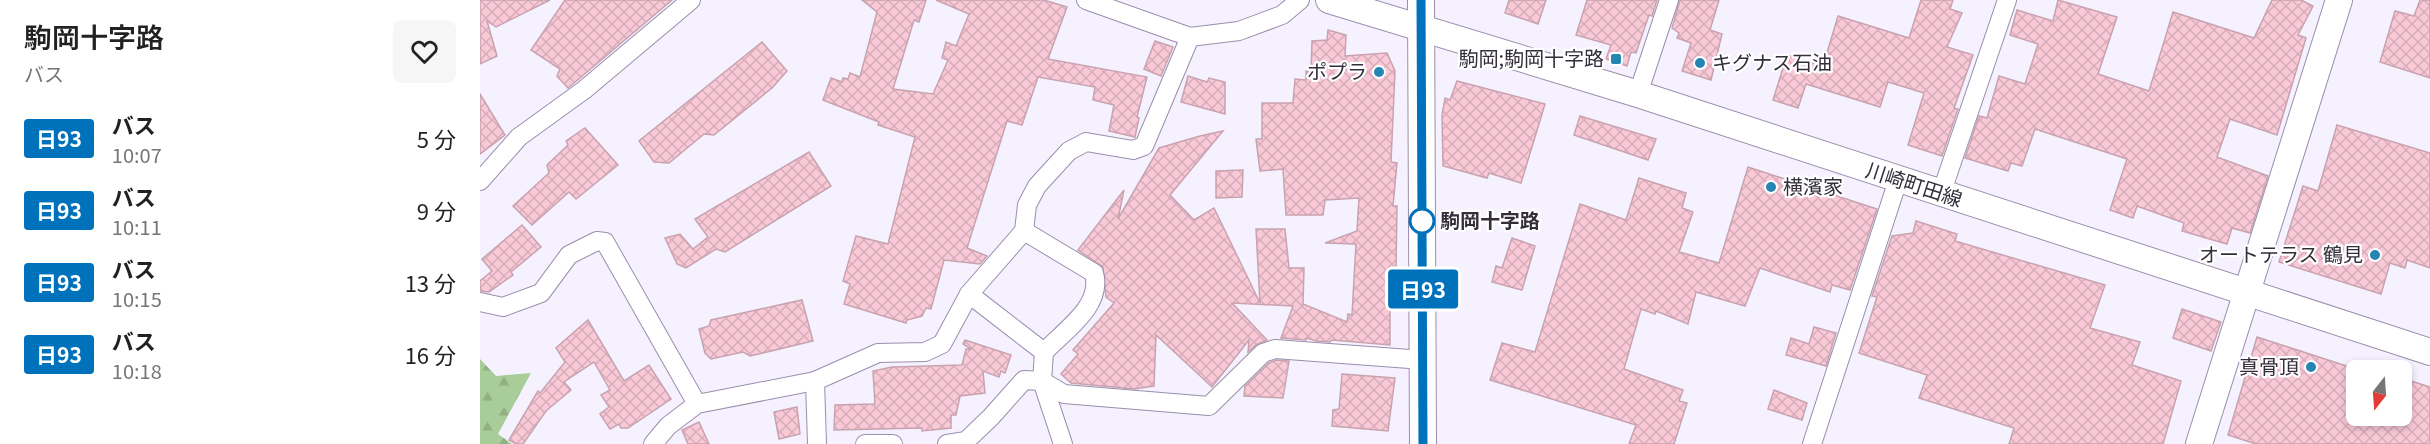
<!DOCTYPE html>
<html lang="ja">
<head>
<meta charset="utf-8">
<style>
  body { margin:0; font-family:Georgia,"Noto Sans JP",serif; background:#f6f6f6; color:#222; height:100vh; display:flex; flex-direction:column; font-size:22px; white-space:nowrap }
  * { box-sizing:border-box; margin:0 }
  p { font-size:20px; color:#767676 }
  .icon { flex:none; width:33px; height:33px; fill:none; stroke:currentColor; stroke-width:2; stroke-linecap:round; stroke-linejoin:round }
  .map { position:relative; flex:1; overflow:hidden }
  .sheet { display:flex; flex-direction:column; background:#fff; width:480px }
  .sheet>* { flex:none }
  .badge { padding:0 12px; border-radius:4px; font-size:21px; line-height:39px }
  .needle { width:39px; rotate:197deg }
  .fabs { position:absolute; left:1866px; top:360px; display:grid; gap:12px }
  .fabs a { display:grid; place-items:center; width:66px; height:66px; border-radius:9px; background:#fff; box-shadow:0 3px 9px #0003; font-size:30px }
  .map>.badge { position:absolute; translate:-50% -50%; box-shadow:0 0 0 3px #fff }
  .round { display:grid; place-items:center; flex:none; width:63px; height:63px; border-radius:9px; background:#f6f6f6 }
  .summary { display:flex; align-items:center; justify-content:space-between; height:102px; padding:0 24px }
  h1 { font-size:28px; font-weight:600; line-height:45px }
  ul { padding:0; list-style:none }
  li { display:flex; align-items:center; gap:18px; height:72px; padding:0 24px }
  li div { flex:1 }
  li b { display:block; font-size:22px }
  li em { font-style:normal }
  li .badge { min-width:66px; font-weight:700; text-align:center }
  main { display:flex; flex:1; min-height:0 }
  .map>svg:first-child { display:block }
  .forest { fill:url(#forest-firs) }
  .building { fill:url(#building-cross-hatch); stroke:#c8a3af; stroke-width:1.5 }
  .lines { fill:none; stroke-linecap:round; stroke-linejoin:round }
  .street-casing { stroke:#9a8eac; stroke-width:20 }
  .secondary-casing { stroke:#9a8eac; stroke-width:28 }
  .street { stroke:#fff; stroke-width:18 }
  .secondary { stroke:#fff; stroke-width:26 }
  .line-casing { stroke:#fff; stroke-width:14 }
  .line { stroke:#0072bc; stroke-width:9 }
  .poi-dot { fill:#2586b1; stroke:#fff; stroke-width:2 }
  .stop-dot { fill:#fff; stroke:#0072bc; stroke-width:3 }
  .labels { text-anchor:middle; stroke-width:4.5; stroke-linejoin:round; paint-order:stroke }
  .poi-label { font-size:20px; fill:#332e3a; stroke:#fff; text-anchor:end }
  .street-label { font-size:20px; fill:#332e3a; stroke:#fff }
  .stop-label { font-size:20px; font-weight:bold; fill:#332e3a; stroke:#fff; text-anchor:start }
</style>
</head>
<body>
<main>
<section class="sheet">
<div class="summary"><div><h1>駒岡十字路</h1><p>バス</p></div><a class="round"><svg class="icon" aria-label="heart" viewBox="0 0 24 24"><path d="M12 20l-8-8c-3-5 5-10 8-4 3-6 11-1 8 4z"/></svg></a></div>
<ul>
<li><span class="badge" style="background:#0072bc;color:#fff">日93</span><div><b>バス</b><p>10:07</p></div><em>5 分</em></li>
<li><span class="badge" style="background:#0072bc;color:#fff">日93</span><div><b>バス</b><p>10:11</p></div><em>9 分</em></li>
<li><span class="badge" style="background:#0072bc;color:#fff">日93</span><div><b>バス</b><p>10:15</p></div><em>13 分</em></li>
<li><span class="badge" style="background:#0072bc;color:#fff">日93</span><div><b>バス</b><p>10:18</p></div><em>16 分</em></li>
</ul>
</section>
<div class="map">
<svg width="1950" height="444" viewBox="0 0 1950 444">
  <defs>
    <pattern id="forest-firs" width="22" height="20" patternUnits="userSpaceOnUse" patternTransform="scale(1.5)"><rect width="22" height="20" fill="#a8cd98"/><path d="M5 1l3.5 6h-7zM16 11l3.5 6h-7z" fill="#91b084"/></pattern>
    <pattern id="building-cross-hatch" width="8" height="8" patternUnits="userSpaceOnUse" patternTransform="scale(1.5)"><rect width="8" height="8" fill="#fac9d8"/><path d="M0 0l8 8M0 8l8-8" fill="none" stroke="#d7adba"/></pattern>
  </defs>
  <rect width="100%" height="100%" fill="#f6f1ff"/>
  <polygon class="forest" points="0,359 16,376 51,373 18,434 32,444 0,444"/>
  <g class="building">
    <polygon points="0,0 70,0 16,27 7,21 17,56 0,64"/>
    <polygon points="85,0 192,0 88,88 77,76 80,69 51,50"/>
    <polygon points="382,0 446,0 439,22 434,20 413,89 453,94 468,60 462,58 466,42 476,46 489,14 456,0 564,0 587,7 568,59 667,77 657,117 659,118 655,137 629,131 634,105 613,100 615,87 558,77 542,125 527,121 487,248 507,256 500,264 464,260 451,309 446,308 442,316 427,320 426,323 364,304 370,284 363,281 376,236 408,244 435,137 398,125 399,122 343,100 351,78 362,82 363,78 368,79 370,73 380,77 397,12"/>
    <polygon points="1029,0 1066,0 1058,24 1025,13"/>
    <polygon points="1107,0 1177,0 1172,16 1169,15 1156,53 1151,52 1147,66 1126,59 1131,45 1096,35"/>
    <polygon points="1200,0 1239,0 1230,30 1242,34 1231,80 1202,71 1211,43 1197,38 1199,33 1192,28"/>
    <polygon points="1441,0 1473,0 1470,9 1482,13 1467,47 1493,55 1474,108 1478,109 1462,156 1428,145 1444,93 1408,82 1400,107 1326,84 1318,108 1293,100 1307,55 1343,66 1358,16 1429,38"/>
    <polygon points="1578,0 1637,17 1618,74 1669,91 1693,12 1774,38 1792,0 1821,0 1833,6 1818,35 1826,38 1797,135 1750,119 1737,157 1788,176 1770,233 1752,228 1747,244 1702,231 1704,223 1657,206 1653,218 1630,210 1647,159 1555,129 1542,166 1531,163 1528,171 1485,158 1499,116 1507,118 1519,76 1545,84 1558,44 1530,35 1537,10 1573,21"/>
    <polygon points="1940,0 1950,0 1950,78 1900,62 1915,11 1934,16"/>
    <polygon points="848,30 866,35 865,56 907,53 915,71 911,162 917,163 913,206 917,206 916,271 914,300 910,300 910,345 852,340 850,342 836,341 827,338 826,340 801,338 813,306 752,303 787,340 776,345 768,352 769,340 732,387 676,335 674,386 654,389 591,383 581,374 598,354 593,350 634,303 626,297 623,267 598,250 644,190 638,219 679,148 720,136 743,131 690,195 714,220 734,208 780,303 776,229 805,229 809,268 824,268 823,304 867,322 868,314 872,315 876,244 845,243 877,231 879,198 845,200 843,215 806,215 803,169 780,171 776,139 782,139 782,103 813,103 815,79 826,80 826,71 831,71 832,41 847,40"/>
    <polygon points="675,41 693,47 681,76 664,69"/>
    <polygon points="282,42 307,71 292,88 234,135 224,134 189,163 174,162 159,141"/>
    <polygon points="708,76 727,82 729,78 745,82 745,114 701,102"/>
    <polygon points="977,81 1065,104 1041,183 1009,173 1007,178 963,166 962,115 965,98 970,100"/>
    <polygon points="0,94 25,135 0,154"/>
    <polygon points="1100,116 1176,139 1168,160 1094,135"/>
    <polygon points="1857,125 1950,153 1950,268 1927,260 1925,268 1910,263 1901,294 1799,262 1823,186 1838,191"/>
    <polygon points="105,128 138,165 96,199 89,192 52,225 33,206 69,173 67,165 88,145 86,141"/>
    <polygon points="329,152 351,186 245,252 236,249 206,268 197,264 185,238 200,234 213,249 228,237 215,219"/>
    <polygon points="1268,167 1397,209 1370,290 1352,285 1350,292 1280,268 1265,306 1216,292 1208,324 1176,311 1175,314 1161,309 1144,369 1203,390 1199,401 1207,403 1194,444 1149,444 1156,425 1010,380 1022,343 1055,352 1100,204 1146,220 1159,178 1206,193 1202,208 1213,212 1199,252 1239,263"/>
    <polygon points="763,170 762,197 736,198 736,171"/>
    <polygon points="1436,221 1477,234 1475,241 1625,285 1610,328 1660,342 1652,365 1701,381 1683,444 1529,444 1534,428 1439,398 1447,375 1379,353 1397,297 1392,296 1412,236 1433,233"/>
    <polygon points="42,225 61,247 31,272 33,275 9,292 0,291 0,281 12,271 2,259"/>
    <polygon points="1032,238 1055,246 1042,290 1012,282 1016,266 1022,268"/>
    <polygon points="322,300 333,341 270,356 263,352 231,359 225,353 219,329 229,326 231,320"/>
    <polygon points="1702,309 1741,322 1731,351 1693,338"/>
    <polygon points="108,320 144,381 169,365 191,399 148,428 141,428 139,424 130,429 120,414 129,407 121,395 130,390 114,362 84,382 91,390 66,411 43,444 36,444 29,440 58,391 60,393 85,362 76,348"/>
    <polygon points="1334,327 1356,333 1346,366 1306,355 1311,338 1329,344"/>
    <polygon points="1777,337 1876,369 1876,416 1922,416 1922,378 1950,387 1950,444 1776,444 1748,435"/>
    <polygon points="485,340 531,355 525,373 521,371 519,377 503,371 505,393 480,396 476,415 471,415 471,428 442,431 442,428 354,430 355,405 395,404 393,371 412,367 482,365 486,349 491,349 483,344"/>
    <polygon points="796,360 809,361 803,398 764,396 765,386 789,363"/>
    <polygon points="862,374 915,378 908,431 852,426 853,410 859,409"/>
    <polygon points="1294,390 1327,403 1322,420 1288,409"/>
    <polygon points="317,407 320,434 299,439 294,412"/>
    <polygon points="219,422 229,444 208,444 202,430"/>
  </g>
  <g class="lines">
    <g class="street-casing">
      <g id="street">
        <polyline points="606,0 710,37 759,31 802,15 820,0"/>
        <polyline points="1158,94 1189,0"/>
        <polyline points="0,181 39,137 104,90 211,0"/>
        <polyline points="1461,194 1527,0"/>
        <path d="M544,231L614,273C623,306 585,330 564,352"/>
        <polyline points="489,294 564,352 562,381 583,444"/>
        <polyline points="0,302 23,307 61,293 89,255 117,241 125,242 217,404"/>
        <polyline points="335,381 337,444"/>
        <polyline points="173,444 188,426 217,404 335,381 398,353 445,352 462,344 489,294 544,231 547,205 557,186 589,151 606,142 653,150 664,146 710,37"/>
        <polyline points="385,444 413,444"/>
        <polyline points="467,444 486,441 511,417 544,380 562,381 584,394 729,406 783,353 795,349 943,360"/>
        <polyline points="1332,444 1418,180"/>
      </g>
    </g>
    <g class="secondary-casing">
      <g id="secondary">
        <polyline points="849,0 1158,94 1950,352"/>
        <polyline points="941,0 943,444"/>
        <polyline points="1719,444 1859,0"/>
      </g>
    </g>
    <use href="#street" class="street"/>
    <use href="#secondary" class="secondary"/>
  </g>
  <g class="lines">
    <g class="line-casing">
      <polyline id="line" points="941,0 943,444"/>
    </g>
    <use href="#line" class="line"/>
  </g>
  <g class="poi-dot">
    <rect x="1130" y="53" width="12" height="12" rx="3"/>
    <circle cx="1220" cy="63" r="6"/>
    <circle cx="899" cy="72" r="6"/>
    <circle cx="1291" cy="187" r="6"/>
    <circle cx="1895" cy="255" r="6"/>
    <circle cx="1831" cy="367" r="6"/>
  </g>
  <circle class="stop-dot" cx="942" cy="221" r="12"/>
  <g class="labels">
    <g class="poi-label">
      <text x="1124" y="66">駒岡;駒岡十字路</text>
      <text x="1232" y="70" text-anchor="start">キグナス石油</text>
      <text x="887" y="79">ポプラ</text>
      <text x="1303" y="194" text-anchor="start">横濱家</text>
      <text x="1883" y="262">オートテラス 鶴見</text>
      <text x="1819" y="374">真骨頂</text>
    </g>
    <g class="street-label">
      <text transform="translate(1434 185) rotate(18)" y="7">川崎町田線</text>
    </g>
    <g class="stop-label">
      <text x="960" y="228">駒岡十字路</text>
    </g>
  </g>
</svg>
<div class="fabs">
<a><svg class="needle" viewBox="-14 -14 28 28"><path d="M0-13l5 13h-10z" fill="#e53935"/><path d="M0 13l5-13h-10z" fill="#767676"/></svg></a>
</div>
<b class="badge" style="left:943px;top:289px;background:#0072bc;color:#fff">日93</b>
</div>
</main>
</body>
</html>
